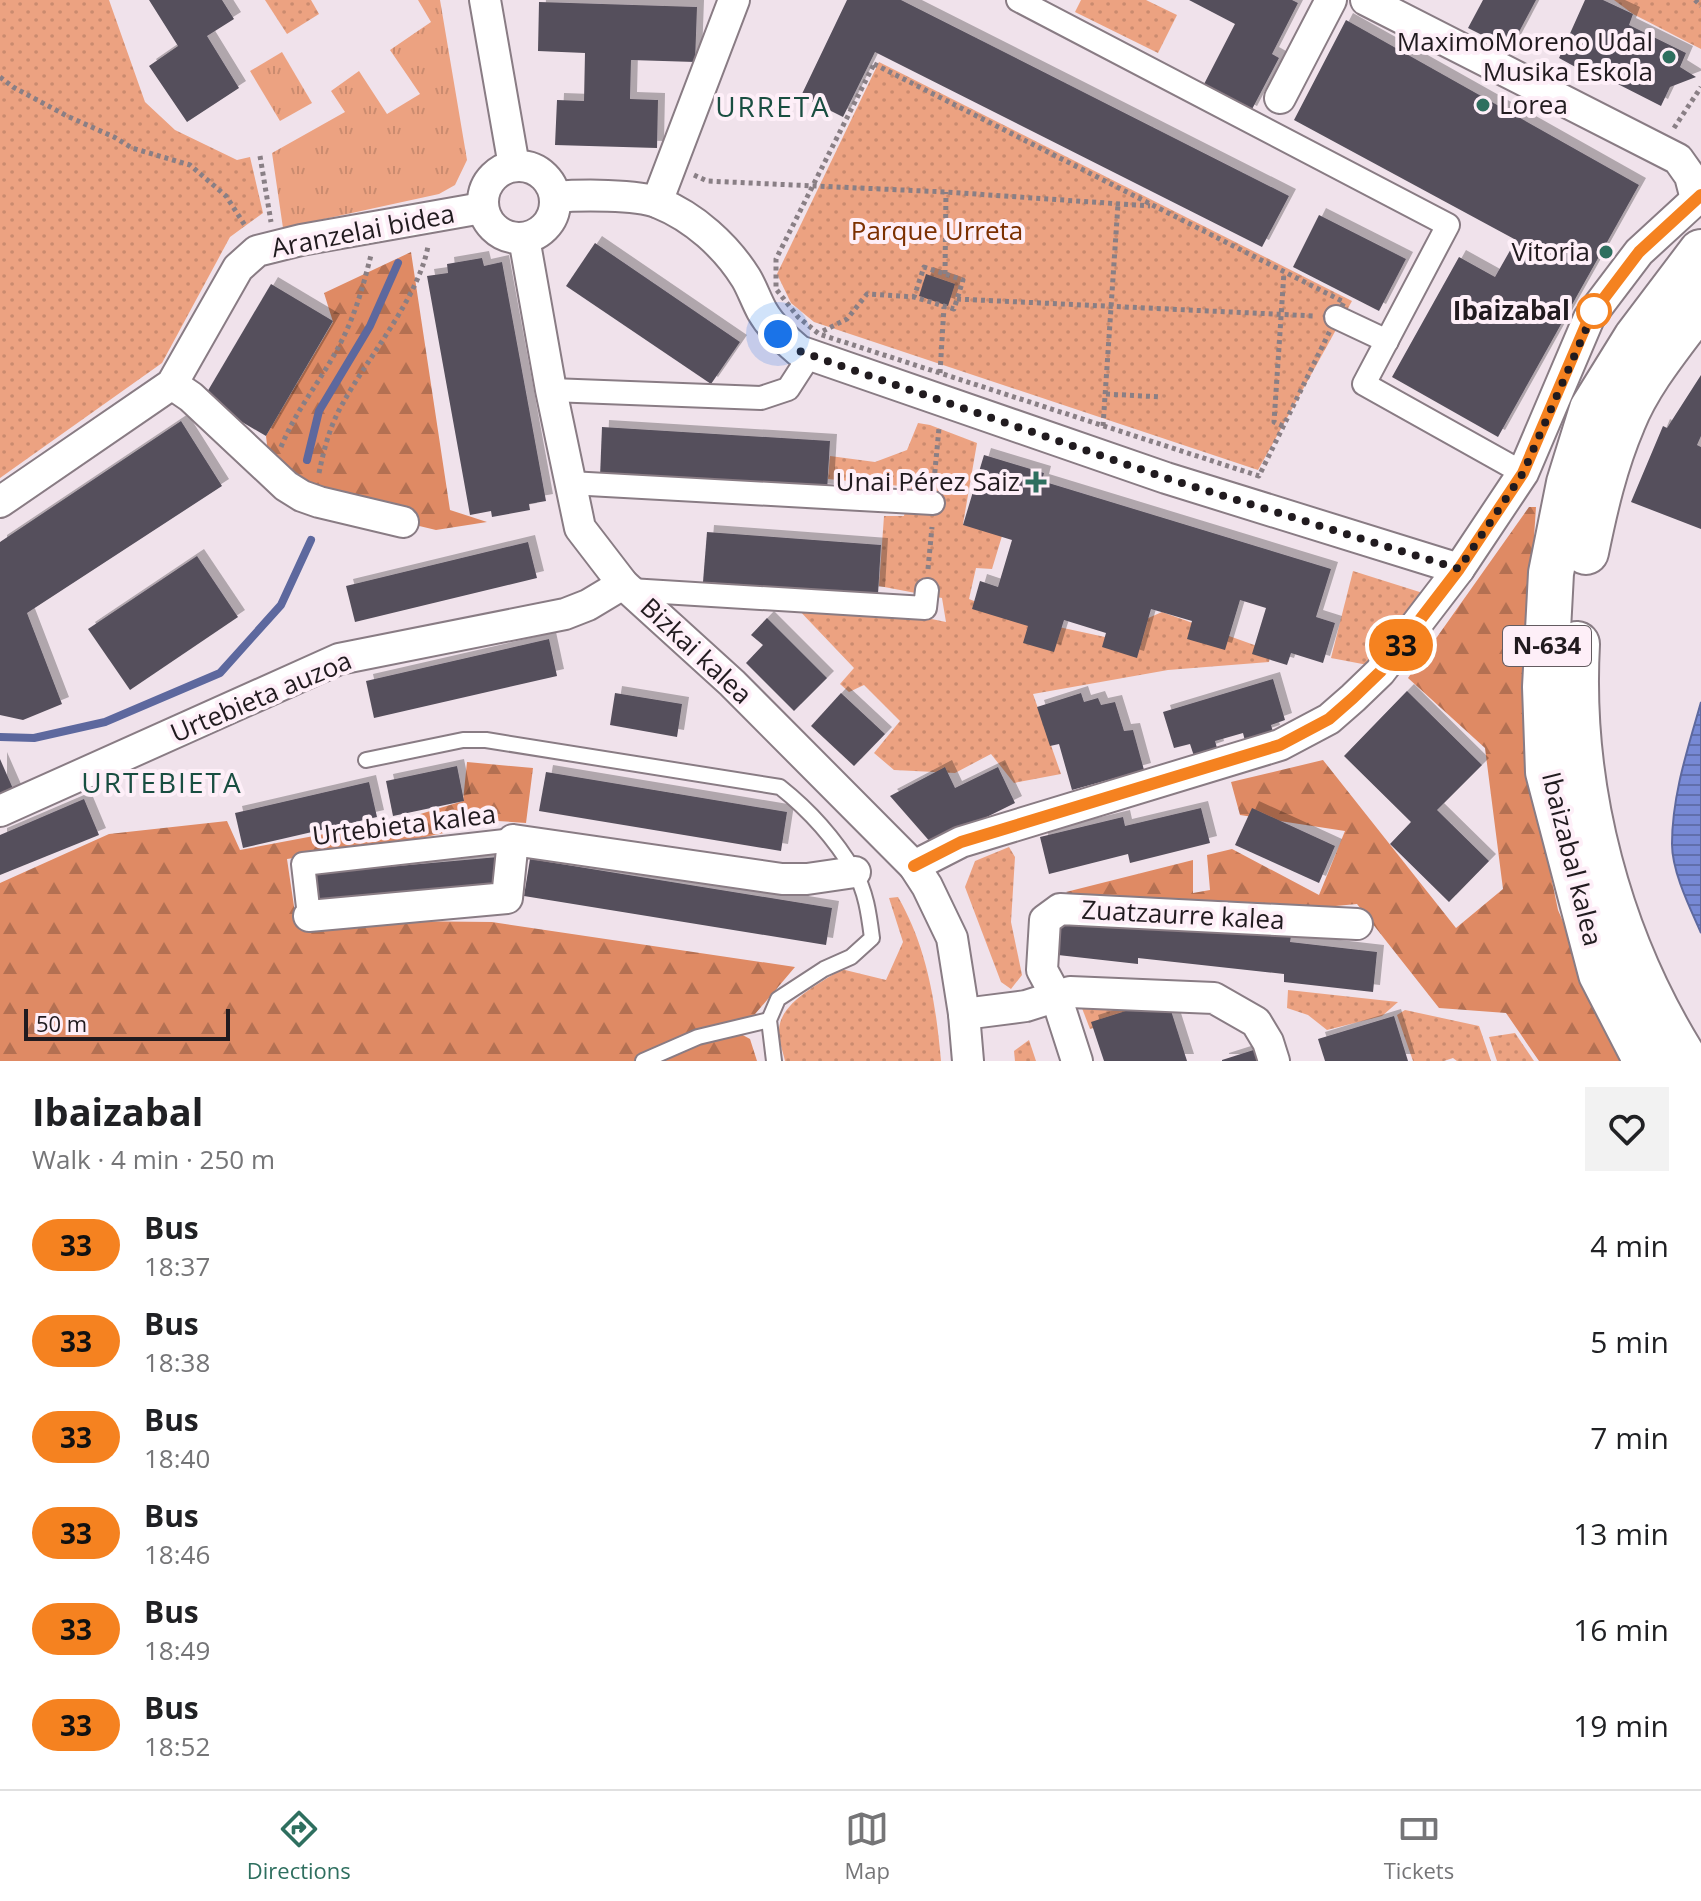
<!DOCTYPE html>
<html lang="en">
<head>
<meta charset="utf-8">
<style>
  body { margin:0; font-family:"Open Sans",sans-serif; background:#f2f2f2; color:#202124; height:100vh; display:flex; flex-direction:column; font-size:30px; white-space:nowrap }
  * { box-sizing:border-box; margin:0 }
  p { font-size:26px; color:#757577 }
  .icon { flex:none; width:44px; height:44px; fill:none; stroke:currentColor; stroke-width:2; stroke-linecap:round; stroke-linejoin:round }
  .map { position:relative; height:1061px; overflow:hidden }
  .drawer { display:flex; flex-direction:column; background:#fff; flex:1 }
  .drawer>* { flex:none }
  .badge { padding:0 16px; border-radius:26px; font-size:28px; line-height:52px }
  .scale { position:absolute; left:24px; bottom:20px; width:206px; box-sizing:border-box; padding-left:8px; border:4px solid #211b1f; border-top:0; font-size:22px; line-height:28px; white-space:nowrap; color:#211b1f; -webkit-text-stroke:6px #feeff8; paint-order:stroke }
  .you { position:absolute; width:40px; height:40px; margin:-20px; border:6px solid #fff; border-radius:50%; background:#1a73e8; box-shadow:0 0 0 12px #1a73e833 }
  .map>.badge { position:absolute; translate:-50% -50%; box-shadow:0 0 0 4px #fff }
  .round { display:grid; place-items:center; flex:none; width:84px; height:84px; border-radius:0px; background:#f2f2f2 }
  .head { display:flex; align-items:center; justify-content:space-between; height:136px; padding:0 32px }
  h1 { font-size:38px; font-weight:700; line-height:60px }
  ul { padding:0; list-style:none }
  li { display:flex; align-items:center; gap:24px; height:96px; padding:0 32px }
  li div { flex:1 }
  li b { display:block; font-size:30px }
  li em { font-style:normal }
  li .badge { min-width:88px; font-weight:700; text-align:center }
  .tab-bar { display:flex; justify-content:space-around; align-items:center; height:112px; border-top:2px solid #e0e0e0; background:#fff; font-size:22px; color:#757577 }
  .tab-bar a { display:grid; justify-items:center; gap:4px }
  .tab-bar .on { color:#2e6f5f }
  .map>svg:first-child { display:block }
  .grass { fill:url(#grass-tufts) }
  .forest { fill:url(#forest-firs) }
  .park { fill:url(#park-dots) }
  .water { fill:url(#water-rules); stroke:#5d689e; stroke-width:2 }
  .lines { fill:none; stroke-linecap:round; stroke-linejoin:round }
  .stream { stroke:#5d689e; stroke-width:8 }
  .building { fill:#554f5b; filter:url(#shadow) }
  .service-casing { stroke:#897c84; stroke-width:18 }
  .pedestrian-casing { stroke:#897c84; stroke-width:26 }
  .minor-casing { stroke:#897c84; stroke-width:34 }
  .trunk-casing { stroke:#897c84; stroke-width:48 }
  .path { stroke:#897f85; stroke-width:5; stroke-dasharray:4 4; stroke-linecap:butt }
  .service { stroke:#fff; stroke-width:14 }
  .pedestrian { stroke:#fff; stroke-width:22 }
  .minor { stroke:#fff; stroke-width:30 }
  .trunk { stroke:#fff; stroke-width:44 }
  .line-casing { stroke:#fff; stroke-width:18 }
  .line { stroke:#f58220; stroke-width:12 }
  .walk { stroke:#211b1f; stroke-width:8; stroke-dasharray:0 14.4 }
  .poi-dot { fill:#2e6f5f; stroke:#feeff8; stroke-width:3 }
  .stop-dot { fill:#fff; stroke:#f58220; stroke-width:4 }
  .labels { text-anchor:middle; stroke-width:8; stroke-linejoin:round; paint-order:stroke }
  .shield { fill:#feeff8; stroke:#635b60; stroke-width:2 }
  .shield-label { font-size:24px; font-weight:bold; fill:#211b1f }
  .poi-label { font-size:26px; fill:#211b1f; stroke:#feeff8; text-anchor:end }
  .street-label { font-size:26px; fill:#211b1f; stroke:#feeff8 }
  .park-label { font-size:26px; fill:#7c3001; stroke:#feeff8 }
  .stop-label { font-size:26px; font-weight:bold; fill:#211b1f; stroke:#feeff8; text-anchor:end }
  .neighbourhood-label { font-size:28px; letter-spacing:2px; fill:#194e41; stroke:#feeff8 }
</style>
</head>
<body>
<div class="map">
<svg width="1701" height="1061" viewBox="0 0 1701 1061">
  <defs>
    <pattern id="grass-tufts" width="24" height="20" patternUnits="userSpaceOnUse" patternTransform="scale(2)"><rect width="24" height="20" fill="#eca281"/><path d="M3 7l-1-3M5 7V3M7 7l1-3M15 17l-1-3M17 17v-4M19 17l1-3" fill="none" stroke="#ca8b6f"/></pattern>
    <pattern id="forest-firs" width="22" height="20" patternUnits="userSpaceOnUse" patternTransform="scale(2)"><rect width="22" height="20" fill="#df8a64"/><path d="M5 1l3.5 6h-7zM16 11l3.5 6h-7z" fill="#b47052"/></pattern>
    <pattern id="park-dots" width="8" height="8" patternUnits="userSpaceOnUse" patternTransform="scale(2)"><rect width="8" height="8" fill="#eca281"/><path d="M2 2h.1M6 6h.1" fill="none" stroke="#ca8b6f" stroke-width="1.8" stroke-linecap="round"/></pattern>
    <pattern id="water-rules" width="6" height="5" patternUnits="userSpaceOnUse" patternTransform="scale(2)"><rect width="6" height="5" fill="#7789d5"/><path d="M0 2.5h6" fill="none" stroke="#616fac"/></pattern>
    <filter id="shadow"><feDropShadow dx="7" dy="-7" stdDeviation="0" flood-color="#0004"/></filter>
  </defs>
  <rect width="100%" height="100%" fill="#f0e2eb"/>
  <g class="grass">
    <polygon points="418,0 440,0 467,160 455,185 439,194 283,228 272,153 345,112 331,91 359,71 387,114 420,94 390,50 431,22"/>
    <polygon points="282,52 312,103 280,121 250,71"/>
  </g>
  <g class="forest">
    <polygon points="411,252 450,510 487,522 436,530 319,502 270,471 266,436 333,322 324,293"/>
    <polygon points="1529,507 1536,507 1523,706 1539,818 1558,910 1623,1061 1539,1061 1506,1013 1439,1008 1357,904 1271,912 1092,906 1066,892 1193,860 1193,893 1210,890 1207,855 1232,849 1319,895 1345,831 1240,815 1231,782 1323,760 1456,928 1503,889 1485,748 1408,678"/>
    <polygon points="467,762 533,768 526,823 498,821 403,842 287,859 296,920 492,922 795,967 739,1033 750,1039 757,1061 0,1061 0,883 109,834 227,821 240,850 404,819 463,801"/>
  </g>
  <g class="park">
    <polygon points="0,0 109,0 145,102 175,130 237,160 250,157 263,213 230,237 162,363 0,478"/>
    <polygon points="265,0 311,0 319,14 287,34"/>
    <polygon points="1081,0 1146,0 1177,15 1158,53 1075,12"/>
    <polygon points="1614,0 1701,0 1701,49 1633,14"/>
    <polygon points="879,62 1352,301 1258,470 814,322 791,303 777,274"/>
    <polygon points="918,423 930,425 977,443 963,524 1002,536 992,569 976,568 969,599 1017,618 1105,637 1162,612 1271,651 1269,662 1168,670 1033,694 1061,774 1014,783 991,754 955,773 894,770 874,753 900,721 864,685 849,692 840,684 854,668 795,606 917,616 946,622 942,598 879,586 884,516 904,516 911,487 828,479 830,456 875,462 907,450"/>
    <polygon points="1353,571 1426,594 1373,666 1331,658"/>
    <polygon points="1009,847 1015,857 1011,922 1022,975 1011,989 1001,982 965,887 975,861"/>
    <path d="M898,897C927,947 936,1004 941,1061H785C783,1051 778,1040 779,1030C780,1002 820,984 841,969L886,980L903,942L889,898Z"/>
    <polygon points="1288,990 1398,1002 1382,1016 1327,1030 1308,1015 1287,1008"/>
    <polygon points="1080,1003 1149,1012 1090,1029"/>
    <polygon points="1405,1010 1479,1026 1491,1061 1457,1061 1453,1058 1444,1061 1413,1061 1397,1015"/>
    <polygon points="1515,1033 1534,1061 1497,1061 1489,1037"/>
    <polygon points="1029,1040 1036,1061 1015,1061 1014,1051"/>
  </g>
  <path class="water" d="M1701,702V933C1690,908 1672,872 1672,844C1672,795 1688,748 1701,702Z"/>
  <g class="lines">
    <g class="stream">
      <polyline points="307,460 319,411 370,326 398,263"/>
      <polyline points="0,737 34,738 105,722 220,673 281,605 311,540"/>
    </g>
  </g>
  <g class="building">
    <polygon points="149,0 222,0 234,19 207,36 239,88 187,122 149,66 178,46"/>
    <polygon points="847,0 901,0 1289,196 1262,247 875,52 843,117 801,96"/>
    <polygon points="1189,0 1292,0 1298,3 1272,54 1279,58 1250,113 1202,88 1235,24"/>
    <polygon points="1483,0 1536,0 1510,49 1468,28"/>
    <polygon points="1585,0 1603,0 1633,14 1629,25 1686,53 1680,67 1696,77 1670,87 1661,106 1604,77 1601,81 1559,58"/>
    <polygon points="539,2 697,7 695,62 631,60 630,99 658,100 657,148 555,145 557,100 584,101 585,53 538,51"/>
    <polygon points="1346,20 1639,185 1498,437 1392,377 1459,257 1495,277 1516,240 1294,120"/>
    <polygon points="1319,215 1406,259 1379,311 1293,267"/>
    <polygon points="595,243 740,342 711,384 566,286"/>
    <polygon points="482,258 484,266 502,262 546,501 529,504 530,510 492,517 491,511 470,515 427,276 448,273 447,264"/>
    <polygon points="926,274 955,284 948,306 919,296"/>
    <polygon points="271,284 333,321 266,436 203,399"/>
    <polygon points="1701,375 1701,436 1697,445 1701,447 1701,529 1631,502 1663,426 1667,428"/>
    <polygon points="181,421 222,486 27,613 62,704 23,720 0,715 0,542"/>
    <polygon points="602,427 830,441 827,491 600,477"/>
    <polygon points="984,455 1044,473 1042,481 1331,569 1316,617 1335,623 1323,663 1291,653 1287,665 1252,654 1266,608 1240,600 1225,650 1187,639 1192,621 1151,609 1137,658 1102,647 1106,633 1064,620 1054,652 1023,643 1028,626 972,609 980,581 998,587 1012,540 963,525"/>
    <polygon points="707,532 881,545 878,594 703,582"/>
    <polygon points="528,542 537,578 355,622 346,586"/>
    <polygon points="197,556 238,617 130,690 88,629"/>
    <polygon points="767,618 827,678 794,711 746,663 763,645 751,635"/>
    <polygon points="549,639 557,676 374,718 366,681"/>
    <polygon points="1273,679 1285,720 1271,725 1273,732 1245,741 1243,733 1215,741 1217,748 1194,756 1190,744 1174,748 1163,712"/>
    <polygon points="1407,691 1482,765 1437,810 1489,861 1449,902 1390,844 1411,822 1344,756"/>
    <polygon points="615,693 682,704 677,737 610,725"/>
    <polygon points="841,693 885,734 854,766 811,726"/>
    <polygon points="1081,693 1084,702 1098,698 1101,705 1115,702 1124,731 1133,730 1144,770 1072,790 1059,744 1050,746 1037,707"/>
    <polygon points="0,759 14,791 0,798"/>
    <polygon points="457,766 464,801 393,816 386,781"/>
    <polygon points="945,767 955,788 998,767 1015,803 932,844 890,796"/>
    <polygon points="546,772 787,812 781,851 539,811"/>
    <polygon points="369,782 377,817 243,848 235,813"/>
    <polygon points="84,799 99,835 0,875 0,835"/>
    <polygon points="1201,808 1210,843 1130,863 1128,854 1049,874 1040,837 1123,817 1125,826"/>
    <polygon points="1252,808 1335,846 1319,883 1235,845"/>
    <polygon points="498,857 501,894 312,911 309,874"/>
    <polygon points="530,859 832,908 826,945 524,896"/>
    <polygon points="1061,918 1142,920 1291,936 1290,942 1377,952 1373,992 1284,982 1284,974 1138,958 1138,964 1058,955"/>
    <polygon points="1167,998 1187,1061 1104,1061 1091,1022"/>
    <polygon points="1394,1016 1408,1061 1325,1061 1318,1039"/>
    <polygon points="1263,1047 1268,1061 1222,1061 1222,1060"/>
  </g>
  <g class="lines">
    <g class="service-casing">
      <g id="service">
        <path d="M366,760L463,740H486L780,787C809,810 835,839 854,871C866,891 869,915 872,938L851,957L824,969L778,999L769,1020L774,1061"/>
        <polyline points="643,1061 698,1037 769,1020"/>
      </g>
    </g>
    <g class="pedestrian-casing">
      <g id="pedestrian">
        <polyline points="1018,0 1448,225 1364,384 1523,473"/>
        <polyline points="1336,317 1387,341"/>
        <polyline points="551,390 761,398 788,389 810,355"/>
        <polyline points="570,483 933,503"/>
        <polyline points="630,590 925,608 927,590"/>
        <polyline points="309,916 303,864 513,840"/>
      </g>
    </g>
    <g class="minor-casing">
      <g id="minor">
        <polyline points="485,0 514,166"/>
        <polyline points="1366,0 1678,159 1690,176 1696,199"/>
        <polyline points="1280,98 1331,0"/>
        <circle cx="519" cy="202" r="36"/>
        <path d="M555,197C579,195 637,194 659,203C694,217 726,246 746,278C752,288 756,300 762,311C771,327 785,339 799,351L1166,478L1459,569"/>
        <polyline points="657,202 734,0"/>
        <polyline points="524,238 551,390 580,528 623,584 732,683 914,866 927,886 952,938 964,1014 968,1061"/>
        <polyline points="172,384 191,397 286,486 302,496 319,502 403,522"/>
        <polyline points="0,502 172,384 238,268 257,251 301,240 482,208"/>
        <polyline points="0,811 339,659 565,614 588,605 623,584"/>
        <polyline points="914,866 961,842 1280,745 1329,719 1353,698 1380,672 1459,569 1523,473 1589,318 1639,252 1701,195"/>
        <polyline points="309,916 507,898 513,840 782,879 807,879 855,872"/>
        <polyline points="964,1014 1026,1006 1070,992 1214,998 1256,1022 1268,1042 1274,1061"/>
        <polyline points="1077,1061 1056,996 1042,970 1045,920 1060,909 1357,924"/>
      </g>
    </g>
    <g class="trunk-casing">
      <g id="trunk">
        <path d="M1586,552C1595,508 1605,464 1623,422C1640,379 1674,340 1701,303"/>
        <path d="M1577,644C1569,789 1609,939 1686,1061"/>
        <polyline points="1646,1061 1601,974 1548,772 1545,687 1551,573 1569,483 1592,409 1636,338 1701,252"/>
      </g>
    </g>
    <g class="path">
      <polyline points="1695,0 1701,6"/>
      <polygon points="874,64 1344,302 1259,476 819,334 798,317 776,289 776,259"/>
      <polyline points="0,77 13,87 67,116 114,137 132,148 190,165 226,196 246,227"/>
      <polyline points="1674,128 1701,87"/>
      <polyline points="260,156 271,222"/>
      <polyline points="694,175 707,181 946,192 1150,206"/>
      <polyline points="945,274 946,192"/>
      <polyline points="957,299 1315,316"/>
      <polyline points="823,331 847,319 867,294 914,297 954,309 963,280 924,267 914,297"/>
      <polyline points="940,373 944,307"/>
      <polyline points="1106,394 1162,397"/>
      <polyline points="1103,426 1118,204"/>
      <polyline points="1283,426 1274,422 1284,272"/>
      <path d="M281,447C297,407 325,376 343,338C356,312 364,283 371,255"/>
      <path d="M319,473C324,449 330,425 343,403C368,357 419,297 428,246"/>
      <polyline points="934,481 939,428"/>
      <polyline points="928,569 932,527"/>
    </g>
    <use href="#service" class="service"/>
    <use href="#pedestrian" class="pedestrian"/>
    <use href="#minor" class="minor"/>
    <use href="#trunk" class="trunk"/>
  </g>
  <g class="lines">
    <g class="line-casing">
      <polyline id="line" points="914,866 961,842 1280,745 1329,719 1353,698 1380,672 1459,569 1523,473 1589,318 1639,252 1701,195"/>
    </g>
    <use href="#line" class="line"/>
    <polyline class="walk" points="778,334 799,351 893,384 1166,478 1459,569 1523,473 1594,311"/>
  </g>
  <g class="poi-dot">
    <circle cx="1669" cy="57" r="8"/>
    <circle cx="1483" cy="105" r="8"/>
    <circle cx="1606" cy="252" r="8"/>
    <path d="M1032 470h8v8h8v8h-8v8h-8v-8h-8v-8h8z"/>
  </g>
  <circle class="stop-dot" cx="1594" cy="311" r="16"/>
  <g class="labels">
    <rect class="shield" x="1503" y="626" width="88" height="40" rx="6"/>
    <g class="shield-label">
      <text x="1547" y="654">N-634</text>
    </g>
    <g class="poi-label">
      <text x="1653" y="51">MaximoMoreno Udal<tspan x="1653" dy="30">Musika Eskola</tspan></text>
      <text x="1499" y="114" text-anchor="start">Lorea</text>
      <text x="1590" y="261">Vitoria</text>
      <text x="1020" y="491">Unai Pérez Saiz</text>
    </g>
    <g class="street-label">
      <text transform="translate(363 231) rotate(-11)" y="9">Aranzelai bidea</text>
      <text transform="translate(696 651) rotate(43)" y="9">Bizkai kalea</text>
      <text transform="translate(261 697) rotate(-23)" y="9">Urtebieta auzoa</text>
      <text transform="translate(404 825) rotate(-7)" y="9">Urtebieta kalea</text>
      <text transform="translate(1572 859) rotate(76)" y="9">Ibaizabal kalea</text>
      <text transform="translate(1183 915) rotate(3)" y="9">Zuatzaurre kalea</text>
    </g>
    <g class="park-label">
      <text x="937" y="240">Parque Urreta</text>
    </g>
    <g class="stop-label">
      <text x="1570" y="320">Ibaizabal</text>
    </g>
    <g class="neighbourhood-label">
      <text x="773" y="117">URRETA</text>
      <text x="162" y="793">URTEBIETA</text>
    </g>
  </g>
</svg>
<div class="scale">50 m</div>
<div class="you" style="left:778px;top:334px"></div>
<b class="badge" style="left:1401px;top:645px;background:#f58220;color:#111">33</b>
</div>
<section class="drawer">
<div class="head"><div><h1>Ibaizabal</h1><p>Walk · 4 min · 250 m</p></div><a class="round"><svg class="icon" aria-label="heart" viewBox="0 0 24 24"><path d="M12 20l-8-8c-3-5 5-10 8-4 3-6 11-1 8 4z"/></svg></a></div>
<ul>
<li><span class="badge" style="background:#f58220;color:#111">33</span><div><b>Bus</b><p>18:37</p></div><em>4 min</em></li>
<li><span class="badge" style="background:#f58220;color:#111">33</span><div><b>Bus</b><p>18:38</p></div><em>5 min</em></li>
<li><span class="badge" style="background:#f58220;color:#111">33</span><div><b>Bus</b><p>18:40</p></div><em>7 min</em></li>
<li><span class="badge" style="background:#f58220;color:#111">33</span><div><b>Bus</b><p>18:46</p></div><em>13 min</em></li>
<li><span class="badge" style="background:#f58220;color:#111">33</span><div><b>Bus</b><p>18:49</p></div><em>16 min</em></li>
<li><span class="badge" style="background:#f58220;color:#111">33</span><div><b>Bus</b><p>18:52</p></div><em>19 min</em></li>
</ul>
</section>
<nav class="tab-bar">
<a class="on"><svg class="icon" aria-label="directions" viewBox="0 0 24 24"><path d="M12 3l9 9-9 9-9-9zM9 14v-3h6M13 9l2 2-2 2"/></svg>Directions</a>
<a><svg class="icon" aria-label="map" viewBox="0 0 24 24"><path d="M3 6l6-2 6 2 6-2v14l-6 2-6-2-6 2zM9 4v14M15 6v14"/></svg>Map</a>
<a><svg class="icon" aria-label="tickets" viewBox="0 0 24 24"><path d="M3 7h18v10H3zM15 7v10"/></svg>Tickets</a>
</nav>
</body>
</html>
